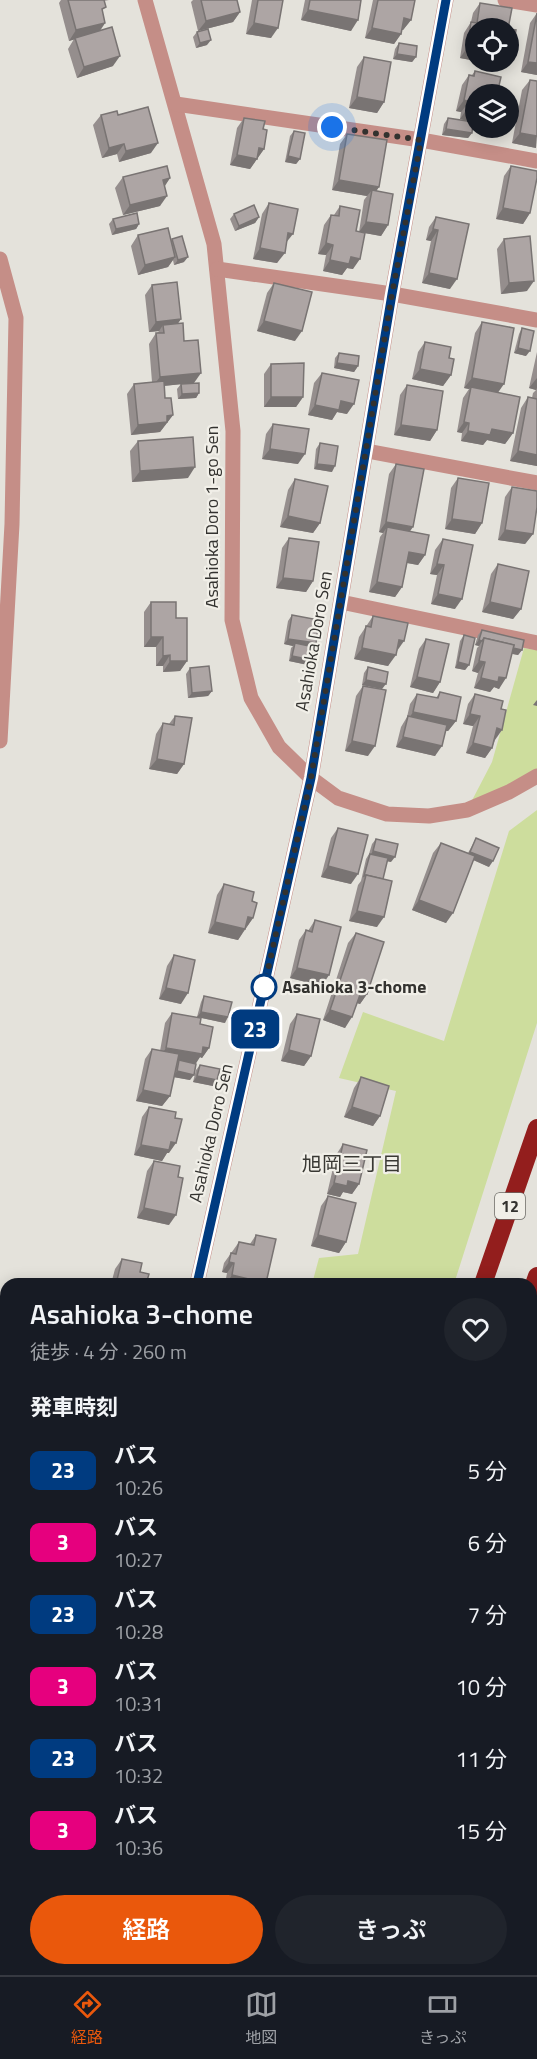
<!DOCTYPE html>
<html lang="ja">
<head>
<meta charset="utf-8">
<style>
  body { margin:0; font-family:"Titillium Web","Noto Sans JP",sans-serif; background:#20242c; color:#f1f3f6; height:100vh; display:flex; flex-direction:column; font-size:22px; white-space:nowrap }
  * { box-sizing:border-box; margin:0 }
  p { font-size:20px; color:#9ea1a6 }
  .icon { flex:none; width:33px; height:33px; fill:none; stroke:currentColor; stroke-width:2; stroke-linecap:round; stroke-linejoin:round }
  .map { position:relative; flex:1; overflow:hidden }
  .side { position:absolute; left:0px; top:1278px; width:537px; height:698px; display:flex; flex-direction:column; background:#171b24; border-radius:18px 18px 0 0; box-shadow:0 3px 15px #0003 }
  .side>* { flex:none }
  .badge { padding:0 12px; border-radius:9px; font-size:21px; line-height:39px }
  .fabs { position:absolute; left:465px; top:18px; display:grid; gap:12px }
  .fabs a { display:grid; place-items:center; width:54px; height:54px; border-radius:50%; background:#171b24; box-shadow:0 3px 15px #0003; font-size:30px }
  .you { position:absolute; width:30px; height:30px; margin:-15px; border:4px solid #fff; border-radius:50%; background:#1a73e8; box-shadow:0 0 0 9px #1a73e833 }
  .map>.badge { position:absolute; translate:-50% -50%; box-shadow:0 0 0 3px #fff }
  h2 { padding:0 30px; font-size:22px; line-height:54px }
  .round { display:grid; place-items:center; flex:none; width:63px; height:63px; border-radius:32px; background:#20242c }
  .summary { display:flex; align-items:center; justify-content:space-between; height:102px; padding:0 30px }
  h1 { font-size:28px; font-weight:600; line-height:45px }
  .cta { display:flex; gap:12px; margin-top:auto; padding:12px 30px }
  .cta a { flex:1; height:69px; border-radius:36px; background:#ea580c; color:#fff; font-size:24px; font-weight:600; line-height:69px; text-align:center }
  .cta a+a { background:#20242c; color:#f1f3f6 }
  ul { padding:0; list-style:none }
  li { display:flex; align-items:center; gap:18px; height:72px; padding:0 30px }
  li div { flex:1 }
  li b { display:block; font-size:22px }
  li em { font-style:normal }
  li .badge { min-width:66px; font-weight:700; text-align:center }
  .menu { display:flex; justify-content:space-around; align-items:center; height:84px; border-top:2px solid #363941; background:#171b24; font-size:16px; color:#9ea1a6 }
  .menu a { display:grid; justify-items:center; gap:3px }
  .menu .selected { color:#ea580c }
  .map>svg:first-child { display:block }
  .green { fill:#cddd9d }
  .lines { fill:none; stroke-linecap:round; stroke-linejoin:round }
  .minor { stroke:#c58e87; stroke-width:15 }
  .highway { stroke:#931e1d; stroke-width:18 }
  .wall { fill:#958e8d }
  .shaded-wall { fill:#797473 }
  .building { fill:#ada5a4; stroke:#797473; stroke-width:1.5 }
  .line-casing { stroke:#fff; stroke-width:14 }
  .line { stroke:#003b80; stroke-width:9 }
  .walk { stroke:#33322f; stroke-width:6; stroke-dasharray:0 10.8 }
  .stop-dot { fill:#fff; stroke:#003b80; stroke-width:3 }
  .labels { text-anchor:middle; stroke-width:4.5; stroke-linejoin:round; paint-order:stroke }
  .shield { fill:#f1efe8; stroke:#6c6b66; stroke-width:1.5 }
  .shield-label { font-size:16px; font-weight:bold; fill:#33322f }
  .street-label { font-size:18px; fill:#33322f; stroke:#f1efe8 }
  .stop-label { font-size:18px; font-weight:bold; fill:#33322f; stroke:#f1efe8; text-anchor:start }
  .neighbourhood-label { font-size:20px; fill:#393833; stroke:#f1efe8 }
</style>
</head>
<body>
<div class="map">
<svg width="537" height="1975" viewBox="0 0 537 1975">
  <rect width="100%" height="100%" fill="#e4e2db"/>
  <g class="green">
    <polygon points="524,648 537,650 537,776 467,810 492,762"/>
    <polygon points="537,810 537,1023 454,1284 312,1284 319,1258 358,1254 396,1091 339,1078 363,1012 444,1041 509,831"/>
    <polygon points="199,1970 267,1970 266,1975 196,1975"/>
  </g>
  <g class="lines">
    <g class="minor">
      <polyline points="145,0 214,244 233,431 232,620 251,698 279,747 311,778 338,798 387,814 429,816 467,810 509,792 537,776"/>
      <polyline points="505,0 537,5"/>
      <polyline points="176,104 421,140 537,161"/>
      <polyline points="0,259 16,318 12,524 0,741"/>
      <polyline points="217,269 392,294 537,320"/>
      <polyline points="367,451 537,483"/>
      <polyline points="341,602 537,643"/>
      <polyline points="197,1284 311,778 392,294 446,0"/>
      <polyline points="531,1372 537,1370"/>
      <polyline points="531,1511 537,1517"/>
      <polyline points="0,1812 6,1812"/>
      <polyline points="0,1901 6,1889"/>
      <polyline points="78,1975 81,1970"/>
      <polyline points="183,1975 185,1970"/>
    </g>
    <g class="highway">
      <polyline points="483,1284 537,1128"/>
      <polyline points="531,1293 537,1276"/>
      <polyline points="286,1975 287,1970"/>
      <polyline points="333,1975 334,1970"/>
    </g>
  </g>
  <g class="wall">
    <polygon points="61,0 109,0 104,1 102,12 105,23 100,31 113,66 77,78 68,49 74,39 69,41 59,3"/>
    <polygon points="193,0 237,0 240,12 233,22 198,31 191,2"/>
    <polygon points="252,0 283,0 271,38 246,34"/>
    <polygon points="305,0 361,0 351,31 301,20"/>
    <polygon points="373,0 415,0 411,20 403,30 402,30 401,34 394,44 365,38"/>
    <polygon points="480,3 476,28 476,61 460,58 464,33 471,22 473,13"/>
    <polygon points="537,13 537,75 521,72 530,23"/>
    <polygon points="197,32 207,45 196,48 193,37"/>
    <polygon points="399,43 416,57 412,62 393,59 395,49"/>
    <polygon points="364,57 384,102 377,113 349,108 357,67"/>
    <polygon points="475,71 476,123 460,119 461,112 456,111 462,85 469,75 472,75"/>
    <polygon points="530,80 536,148 512,143 522,90"/>
    <polygon points="101,115 118,115 151,153 119,162 117,154 102,158 93,125"/>
    <polygon points="244,118 263,129 264,149 250,169 230,165 237,128"/>
    <polygon points="448,118 472,133 468,138 442,135 444,124"/>
    <polygon points="294,131 300,159 296,164 285,162 290,136"/>
    <polygon points="347,134 379,187 376,191 388,225 381,236 359,232 353,269 347,268 342,275 323,271 326,255 318,254 324,225 331,215 334,215 340,206 356,231 359,232 364,200 367,196 332,190 340,144"/>
    <polygon points="511,166 530,213 523,224 496,219 504,176"/>
    <polygon points="123,177 170,178 164,186 160,206 123,215 115,188"/>
    <polygon points="269,203 287,242 277,263 253,259 262,214"/>
    <polygon points="234,214 259,217 255,223 235,231 230,219"/>
    <polygon points="436,217 450,289 422,283 431,241 426,240 429,227"/>
    <polygon points="113,219 139,224 136,229 112,235 109,224"/>
    <polygon points="138,235 171,240 172,239 184,262 174,265 173,260 168,267 138,275 131,246"/>
    <polygon points="504,239 527,291 501,294 497,249"/>
    <polygon points="274,283 295,341 257,331 267,293"/>
    <polygon points="152,285 181,319 178,323 184,341 194,383 199,393 196,398 178,399 177,389 181,384 164,386 165,398 173,415 160,432 131,435 127,394 134,384 152,382 149,344 156,333 157,333 159,331 149,332 145,295"/>
    <polygon points="482,322 498,393 513,433 505,444 487,440 483,445 461,441 462,433 457,432 463,398 469,389 464,388 475,333"/>
    <polygon points="522,328 526,356 514,353 519,334"/>
    <polygon points="425,342 449,358 451,375 443,386 412,379 418,352"/>
    <polygon points="537,352 537,466 510,461 521,408 528,397 532,398 533,393 536,390 529,388"/>
    <polygon points="339,353 358,366 354,372 334,368 335,358"/>
    <polygon points="271,364 303,397 296,407 264,407 264,374"/>
    <polygon points="322,373 347,414 337,412 332,420 308,415 314,383"/>
    <polygon points="407,385 437,430 430,441 394,435 400,395"/>
    <polygon points="273,424 298,464 262,459 266,434"/>
    <polygon points="138,441 188,478 132,482 130,451"/>
    <polygon points="320,443 332,472 314,469 316,449"/>
    <polygon points="396,464 410,531 425,555 418,565 407,563 402,587 395,597 369,592 380,537 383,533 379,532 389,474"/>
    <polygon points="458,478 482,523 475,534 445,529 451,488"/>
    <polygon points="295,479 320,523 313,533 280,527 288,490"/>
    <polygon points="512,487 533,534 525,544 498,540 505,497"/>
    <polygon points="289,538 313,581 306,592 276,588 282,548"/>
    <polygon points="443,539 455,609 431,604 437,575 430,574 435,550"/>
    <polygon points="498,564 521,609 513,619 482,612 491,574"/>
    <polygon points="151,602 176,618 187,661 180,671 163,672 163,666 156,666 156,647 144,647 144,612"/>
    <polygon points="292,615 313,647 312,660 308,665 289,661 291,648 293,646 284,644 288,621"/>
    <polygon points="373,616 396,651 388,666 354,659 359,637"/>
    <polygon points="482,630 522,650 518,655 512,654 499,689 494,687 490,692 474,688 478,673 472,671 477,648 479,646 475,645 478,635"/>
    <polygon points="464,635 469,665 465,670 455,668 460,641"/>
    <polygon points="426,639 440,682 433,693 410,687 419,649"/>
    <polygon points="368,667 382,689 362,685 364,673"/>
    <polygon points="190,668 212,691 208,696 188,698 186,674"/>
    <polygon points="363,686 368,756 345,751 356,696"/>
    <polygon points="440,692 456,721 448,731 446,731 435,756 396,747 401,727 407,717 410,704 417,694 436,698"/>
    <polygon points="475,694 495,740 492,748 485,758 466,753 473,726 463,724 468,704"/>
    <polygon points="175,716 184,764 177,774 149,769 156,734 163,723 169,724"/>
    <polygon points="338,828 351,884 321,877 331,838"/>
    <polygon points="476,838 489,867 473,860 446,923 412,910 433,853 441,843 468,853 473,844"/>
    <polygon points="376,839 391,862 387,861 383,879 377,927 349,921 358,885 361,881 366,859 369,854 372,844"/>
    <polygon points="224,884 252,901 253,918 238,940 208,933 217,895"/>
    <polygon points="315,920 322,986 290,978 299,940 306,930 308,931"/>
    <polygon points="356,933 367,994 360,1004 357,1003 345,1028 323,1020 348,943"/>
    <polygon points="174,955 181,1004 159,999 167,966"/>
    <polygon points="204,996 225,1023 197,1017 201,1002"/>
    <polygon points="172,1013 200,1024 209,1048 202,1058 200,1057 195,1063 190,1080 174,1077 170,1096 162,1106 136,1101 145,1059 152,1049 160,1051 165,1023"/>
    <polygon points="297,1014 311,1056 304,1066 281,1061 290,1024"/>
    <polygon points="200,1065 217,1080 213,1086 193,1082 196,1070"/>
    <polygon points="361,1077 380,1116 373,1126 344,1117 354,1088"/>
    <polygon points="149,1107 169,1153 167,1153 162,1161 134,1155 142,1117"/>
    <polygon points="343,1144 359,1184 352,1194 343,1192 340,1197 327,1194 336,1155"/>
    <polygon points="154,1161 169,1225 137,1218 147,1171"/>
    <polygon points="328,1196 346,1242 339,1253 311,1246 321,1206"/>
    <polygon points="256,1235 266,1284 225,1284 227,1273 222,1272 224,1263 239,1242 250,1244"/>
    <polygon points="122,1259 140,1272 146,1284 111,1284 115,1269"/>
    <polygon points="6,1938 6,1953 1,1951"/>
  </g>
  <g class="shaded-wall">
    <polygon points="308,10 358,20 351,31 301,20"/>
    <polygon points="240,12 233,22 198,31 206,21"/>
    <polygon points="404,18 411,20 403,30 397,29"/>
    <polygon points="105,23 98,33 69,41 76,30"/>
    <polygon points="254,23 278,28 271,38 246,34"/>
    <polygon points="372,28 401,34 394,44 365,38"/>
    <polygon points="211,40 207,45 196,48 200,43"/>
    <polygon points="467,48 476,49 476,61 460,58"/>
    <polygon points="397,54 416,57 412,62 393,59"/>
    <polygon points="120,56 113,66 77,78 84,67"/>
    <polygon points="479,62 508,62 505,66"/>
    <polygon points="528,62 537,63 537,75 521,72"/>
    <polygon points="357,97 384,102 377,113 349,108"/>
    <polygon points="464,100 469,102 461,112 456,111"/>
    <polygon points="467,109 476,111 476,123 460,119"/>
    <polygon points="446,129 472,133 468,138 442,135"/>
    <polygon points="520,133 537,136 536,148 512,143"/>
    <polygon points="158,143 151,153 119,162 126,151"/>
    <polygon points="124,144 117,154 102,158 109,148"/>
    <polygon points="259,148 264,149 250,169 230,165 237,155"/>
    <polygon points="288,156 300,159 296,164 285,162"/>
    <polygon points="170,178 163,189 163,180"/>
    <polygon points="339,180 379,187 372,197 372,190 367,196 332,190"/>
    <polygon points="167,196 160,206 123,215 130,205"/>
    <polygon points="503,208 530,213 523,224 496,219"/>
    <polygon points="259,217 255,223 235,231 239,226"/>
    <polygon points="366,222 388,225 381,236 359,232"/>
    <polygon points="139,224 136,229 112,235 116,229"/>
    <polygon points="433,229 438,230 431,241 426,240"/>
    <polygon points="288,233 293,234 285,244"/>
    <polygon points="326,243 333,245 326,255 318,254"/>
    <polygon points="260,248 285,253 277,263 253,259"/>
    <polygon points="175,257 168,267 138,275 145,265"/>
    <polygon points="188,257 184,262 174,265 178,260"/>
    <polygon points="351,257 360,259 353,269 347,268 342,275 323,271 330,260"/>
    <polygon points="429,273 457,279 450,289 422,283"/>
    <polygon points="534,281 527,291 501,294 509,283"/>
    <polygon points="181,319 174,329 163,325 159,331 149,332 156,322"/>
    <polygon points="264,321 302,331 295,341 257,331"/>
    <polygon points="518,348 530,351 526,356 514,353"/>
    <polygon points="337,363 358,366 354,372 334,368"/>
    <polygon points="420,369 451,375 443,386 412,379"/>
    <polygon points="201,373 194,383 152,387 160,377"/>
    <polygon points="472,378 504,384 497,394 471,387 469,389 464,388"/>
    <polygon points="537,378 537,390 537,388 536,390 529,388"/>
    <polygon points="199,393 196,398 178,399 182,394"/>
    <polygon points="271,397 303,397 296,407 264,407"/>
    <polygon points="341,401 354,404 347,414 337,412 332,420 308,415 315,405"/>
    <polygon points="173,415 160,432 131,435 138,425 167,416"/>
    <polygon points="464,422 469,423 462,433 457,432"/>
    <polygon points="401,425 437,430 430,441 394,435"/>
    <polygon points="492,429 513,433 505,444 487,440 483,445 461,441 468,431"/>
    <polygon points="270,449 305,454 298,464 262,459"/>
    <polygon points="518,451 537,455 537,466 510,461"/>
    <polygon points="317,464 335,466 332,472 314,469"/>
    <polygon points="195,467 188,478 132,482 140,471"/>
    <polygon points="288,516 320,523 313,533 280,527"/>
    <polygon points="452,519 482,523 475,534 445,529"/>
    <polygon points="386,522 413,527 406,537 387,527 383,533 379,532"/>
    <polygon points="505,530 533,534 525,544 498,540"/>
    <polygon points="409,552 425,555 418,565 402,562"/>
    <polygon points="437,564 444,565 437,575 430,574"/>
    <polygon points="283,578 313,581 306,592 276,588"/>
    <polygon points="377,582 402,587 395,597 369,592"/>
    <polygon points="438,594 462,599 455,609 431,604"/>
    <polygon points="490,602 521,609 513,619 482,612"/>
    <polygon points="151,637 163,637 156,647 144,647"/>
    <polygon points="288,639 316,643 312,648 295,643 293,646 284,644"/>
    <polygon points="399,640 404,641 397,651"/>
    <polygon points="479,640 482,641 479,646 475,645"/>
    <polygon points="484,641 522,650 518,655 482,647"/>
    <polygon points="362,648 396,655 388,666 354,659"/>
    <polygon points="170,655 163,666 156,666 163,656"/>
    <polygon points="292,656 312,660 308,665 289,661"/>
    <polygon points="170,661 187,661 180,671 163,672"/>
    <polygon points="479,661 485,662 478,673 472,671"/>
    <polygon points="458,662 469,665 465,670 455,668"/>
    <polygon points="417,677 440,682 433,693 410,687"/>
    <polygon points="499,677 506,678 499,689 494,687 490,692 474,688 481,678"/>
    <polygon points="366,680 386,684 382,689 362,685"/>
    <polygon points="212,691 208,696 188,698 192,693"/>
    <polygon points="537,700 537,706 533,705"/>
    <polygon points="413,712 456,721 448,731 406,723"/>
    <polygon points="470,714 480,716 473,726 463,724"/>
    <polygon points="497,728 502,730 495,740 489,739"/>
    <polygon points="403,737 442,746 435,756 396,747"/>
    <polygon points="352,741 375,746 368,756 345,751"/>
    <polygon points="473,743 492,748 485,758 466,753"/>
    <polygon points="157,759 184,764 177,774 149,769"/>
    <polygon points="373,851 395,857 391,862 369,857"/>
    <polygon points="470,852 493,861 489,867 467,857"/>
    <polygon points="328,866 358,874 351,884 321,877"/>
    <polygon points="419,900 453,913 446,923 412,910"/>
    <polygon points="357,911 384,917 377,927 349,921"/>
    <polygon points="248,917 253,918 246,928"/>
    <polygon points="215,922 245,929 238,940 208,933"/>
    <polygon points="297,968 329,975 322,986 290,978"/>
    <polygon points="166,988 188,993 181,1004 159,999"/>
    <polygon points="361,992 367,994 360,1004 354,1002"/>
    <polygon points="330,1010 352,1017 345,1028 323,1020"/>
    <polygon points="201,1012 228,1017 225,1023 197,1017"/>
    <polygon points="203,1047 209,1048 202,1058 200,1057 195,1065 179,1060 178,1061 159,1058 166,1048"/>
    <polygon points="289,1050 311,1056 304,1066 281,1061"/>
    <polygon points="177,1071 194,1075 190,1080 173,1077"/>
    <polygon points="197,1076 217,1080 213,1086 193,1082"/>
    <polygon points="143,1090 170,1096 162,1106 136,1101"/>
    <polygon points="352,1107 380,1116 373,1126 344,1117"/>
    <polygon points="171,1142 176,1143 169,1153 167,1153 162,1161 134,1155 141,1145"/>
    <polygon points="348,1181 359,1184 352,1194 343,1192 340,1197 327,1194 334,1183"/>
    <polygon points="144,1208 176,1215 169,1225 137,1218"/>
    <polygon points="318,1235 346,1242 339,1253 311,1246"/>
    <polygon points="229,1262 234,1263 227,1273 222,1272"/>
    <polygon points="232,1275 266,1283 266,1284 226,1284"/>
    <polygon points="4,1945 6,1946 6,1953 1,1951"/>
  </g>
  <g class="building">
    <polygon points="68,0 104,0 106,7 102,9 105,23 76,30"/>
    <polygon points="201,0 237,0 240,12 206,21"/>
    <polygon points="258,0 283,0 278,28 254,23"/>
    <polygon points="310,0 361,0 358,20 308,10"/>
    <polygon points="378,0 415,0 411,20 404,18 401,34 372,28"/>
    <polygon points="480,3 512,8 508,29 476,28 476,49 467,48 471,22 477,23"/>
    <polygon points="537,13 537,63 528,62"/>
    <polygon points="112,27 120,56 84,67 75,38"/>
    <polygon points="208,29 211,40 200,43 197,32"/>
    <polygon points="508,29 516,30 512,55 508,55"/>
    <polygon points="399,43 417,46 416,57 397,54"/>
    <polygon points="364,57 391,62 384,102 357,97"/>
    <polygon points="475,71 501,77 497,94 476,94 476,111 467,109 469,102 464,100 469,75 474,76"/>
    <polygon points="530,80 537,81 537,136 520,133"/>
    <polygon points="148,107 158,143 126,151 124,144 109,148 101,115 117,111 118,115"/>
    <polygon points="244,118 265,121 263,129 267,130 264,149 259,148 257,159 237,155"/>
    <polygon points="448,118 473,122 472,133 446,129"/>
    <polygon points="294,131 305,133 300,159 288,156"/>
    <polygon points="347,134 387,140 379,187 339,180"/>
    <polygon points="167,166 170,178 163,180 167,196 130,205 123,177"/>
    <polygon points="511,166 537,171 537,178 530,213 503,208"/>
    <polygon points="372,190 393,194 388,225 366,222"/>
    <polygon points="269,203 298,209 293,234 288,233 285,253 260,248"/>
    <polygon points="254,205 259,217 239,226 234,214"/>
    <polygon points="340,206 360,210 356,231 365,233 360,259 351,257 349,264 330,260 333,245 326,243 331,215 339,216"/>
    <polygon points="137,213 139,224 116,229 113,219"/>
    <polygon points="436,217 469,224 457,279 429,273 438,230 433,229"/>
    <polygon points="168,228 175,257 145,265 138,235"/>
    <polygon points="182,236 188,257 178,260 172,239"/>
    <polygon points="530,236 534,281 509,283 504,239"/>
    <polygon points="177,282 181,319 156,322 152,285"/>
    <polygon points="274,283 312,292 302,331 264,321"/>
    <polygon points="482,322 514,328 504,384 472,378"/>
    <polygon points="183,323 184,341 198,340 201,373 160,377 156,333 164,333 163,325"/>
    <polygon points="522,328 534,331 530,351 518,348"/>
    <polygon points="425,342 451,347 449,358 454,359 451,375 420,369"/>
    <polygon points="339,353 359,356 358,366 337,363"/>
    <polygon points="304,363 303,397 271,397 271,364"/>
    <polygon points="322,373 359,380 354,404 341,401 339,410 315,405"/>
    <polygon points="164,381 165,398 171,398 173,415 167,416 167,422 138,425 134,384"/>
    <polygon points="199,383 199,393 182,394 181,384"/>
    <polygon points="407,385 443,391 437,430 401,425"/>
    <polygon points="471,387 520,397 513,433 492,429 490,435 468,431 469,423 464,422"/>
    <polygon points="528,397 537,399 537,455 518,451"/>
    <polygon points="273,424 309,429 305,454 270,449"/>
    <polygon points="193,437 195,467 140,471 138,441"/>
    <polygon points="320,443 338,446 335,466 317,464"/>
    <polygon points="396,464 424,469 413,527 386,522"/>
    <polygon points="458,478 489,483 482,523 452,519"/>
    <polygon points="295,479 328,486 320,523 288,516"/>
    <polygon points="512,487 537,491 537,507 533,534 505,530"/>
    <polygon points="387,527 429,535 425,555 409,552 402,587 377,582"/>
    <polygon points="289,538 319,542 313,581 283,578"/>
    <polygon points="443,539 473,545 462,599 438,594 444,565 437,564"/>
    <polygon points="498,564 529,571 521,609 490,602"/>
    <polygon points="151,602 176,602 176,618 187,618 187,661 170,661 170,655 163,656 163,637 151,637"/>
    <polygon points="292,615 319,620 316,643 288,639"/>
    <polygon points="373,616 408,623 404,641 399,640 396,655 362,648 366,626 371,627"/>
    <polygon points="482,630 524,640 522,650 513,648 514,645 484,638 482,641 479,640"/>
    <polygon points="464,635 475,638 469,665 458,662"/>
    <polygon points="484,638 514,645 506,678 499,677 498,682 481,678 485,662 479,661"/>
    <polygon points="426,639 449,644 440,682 417,677"/>
    <polygon points="295,643 314,647 312,660 292,656"/>
    <polygon points="209,666 212,691 192,693 190,668"/>
    <polygon points="368,667 388,672 386,684 366,680"/>
    <polygon points="363,686 386,690 375,746 352,741"/>
    <polygon points="440,692 461,697 456,721 413,712 417,694 438,698"/>
    <polygon points="475,694 503,701 501,709 506,710 502,730 497,728 492,748 473,743 480,716 470,714"/>
    <polygon points="175,716 192,718 184,764 157,759 163,723 174,725"/>
    <polygon points="408,716 447,725 442,746 403,737"/>
    <polygon points="338,828 368,835 358,874 328,866"/>
    <polygon points="476,838 499,848 493,861 470,852"/>
    <polygon points="376,839 398,844 395,857 373,851"/>
    <polygon points="441,843 475,856 453,913 419,900"/>
    <polygon points="370,854 388,858 383,879 366,875 364,876"/>
    <polygon points="366,875 392,881 384,917 357,911"/>
    <polygon points="224,884 254,892 252,901 257,903 253,918 248,917 245,929 215,922"/>
    <polygon points="315,920 341,927 329,975 297,968 306,930 312,932"/>
    <polygon points="356,933 384,942 367,994 361,992 352,1017 330,1010"/>
    <polygon points="174,955 195,960 188,993 166,988"/>
    <polygon points="204,996 232,1002 228,1017 201,1012"/>
    <polygon points="172,1013 201,1018 200,1024 213,1027 209,1048 203,1047 202,1054 166,1048"/>
    <polygon points="297,1014 320,1019 311,1056 289,1050"/>
    <polygon points="152,1049 179,1054 170,1096 143,1090"/>
    <polygon points="179,1060 196,1064 194,1075 177,1071"/>
    <polygon points="200,1065 220,1069 217,1080 197,1076"/>
    <polygon points="361,1077 389,1086 380,1116 352,1107"/>
    <polygon points="149,1107 176,1112 175,1118 182,1119 176,1143 171,1142 169,1150 141,1145"/>
    <polygon points="343,1144 367,1150 359,1184 348,1181 347,1186 334,1183"/>
    <polygon points="154,1161 180,1166 178,1177 183,1178 176,1215 144,1208"/>
    <polygon points="328,1196 356,1203 346,1242 318,1235"/>
    <polygon points="256,1235 276,1239 266,1283 232,1275 234,1263 229,1262 231,1253 236,1254 239,1242 254,1245"/>
    <polygon points="122,1259 142,1263 140,1272 149,1274 146,1284 116,1284"/>
    <polygon points="531,1544 537,1547 537,1551 531,1566"/>
    <polygon points="18,1970 59,1970 56,1975 16,1975"/>
    <polygon points="114,1970 124,1975 112,1975"/>
    <polygon points="128,1970 137,1970 144,1972 143,1975 126,1975"/>
  </g>
  <g class="lines">
    <g class="line-casing">
      <polyline id="line" points="197,1284 311,778 392,294 446,0"/>
    </g>
    <use href="#line" class="line"/>
    <polyline class="walk" points="264,987 311,778 392,294 421,140 332,127"/>
  </g>
  <circle class="stop-dot" cx="264" cy="987" r="12"/>
  <g class="labels">
    <rect class="shield" x="495" y="1193" width="30" height="26" rx="4.5"/>
    <g class="shield-label">
      <text x="510" y="1212">12</text>
    </g>
    <g class="street-label">
      <text transform="translate(212 517) rotate(-90)" y="6">Asahioka Doro 1-go Sen</text>
      <text transform="translate(314 641) rotate(-80)" y="6">Asahioka Doro Sen</text>
      <text transform="translate(211 1133) rotate(-77)" y="6">Asahioka Doro Sen</text>
    </g>
    <g class="stop-label">
      <text x="282" y="993">Asahioka 3-chome</text>
    </g>
    <g class="neighbourhood-label">
      <text x="352" y="1171">旭岡三丁目</text>
    </g>
  </g>
</svg>
<div class="fabs">
<a><svg class="icon" aria-label="locate" viewBox="0 0 24 24"><circle cx="12" cy="12" r="6"/><path d="M12 2v4M12 18v4M2 12h4M18 12h4"/></svg></a>
<a><svg class="icon" aria-label="layers" viewBox="0 0 24 24"><path d="M12 4l9 5-9 5-9-5zM3 14l9 5 9-5"/></svg></a>
</div>
<div class="you" style="left:332px;top:127px"></div>
<b class="badge" style="left:255px;top:1029px;background:#003b80;color:#fff">23</b>
<section class="side">
<div class="summary"><div><h1>Asahioka 3-chome</h1><p>徒歩 · 4 分 · 260 m</p></div><a class="round"><svg class="icon" aria-label="heart" viewBox="0 0 24 24"><path d="M12 20l-8-8c-3-5 5-10 8-4 3-6 11-1 8 4z"/></svg></a></div>
<h2>発車時刻</h2>
<ul>
<li><span class="badge" style="background:#003b80;color:#fff">23</span><div><b>バス</b><p>10:26</p></div><em>5 分</em></li>
<li><span class="badge" style="background:#e6007e;color:#fff">3</span><div><b>バス</b><p>10:27</p></div><em>6 分</em></li>
<li><span class="badge" style="background:#003b80;color:#fff">23</span><div><b>バス</b><p>10:28</p></div><em>7 分</em></li>
<li><span class="badge" style="background:#e6007e;color:#fff">3</span><div><b>バス</b><p>10:31</p></div><em>10 分</em></li>
<li><span class="badge" style="background:#003b80;color:#fff">23</span><div><b>バス</b><p>10:32</p></div><em>11 分</em></li>
<li><span class="badge" style="background:#e6007e;color:#fff">3</span><div><b>バス</b><p>10:36</p></div><em>15 分</em></li>
</ul>
<div class="cta"><a>経路</a><a>きっぷ</a></div>
</section>
</div>
<nav class="menu">
<a class="selected"><svg class="icon" aria-label="directions" viewBox="0 0 24 24"><path d="M12 3l9 9-9 9-9-9zM9 14v-3h6M13 9l2 2-2 2"/></svg>経路</a>
<a><svg class="icon" aria-label="map" viewBox="0 0 24 24"><path d="M3 6l6-2 6 2 6-2v14l-6 2-6-2-6 2zM9 4v14M15 6v14"/></svg>地図</a>
<a><svg class="icon" aria-label="tickets" viewBox="0 0 24 24"><path d="M3 7h18v10H3zM15 7v10"/></svg>きっぷ</a>
</nav>
</body>
</html>
